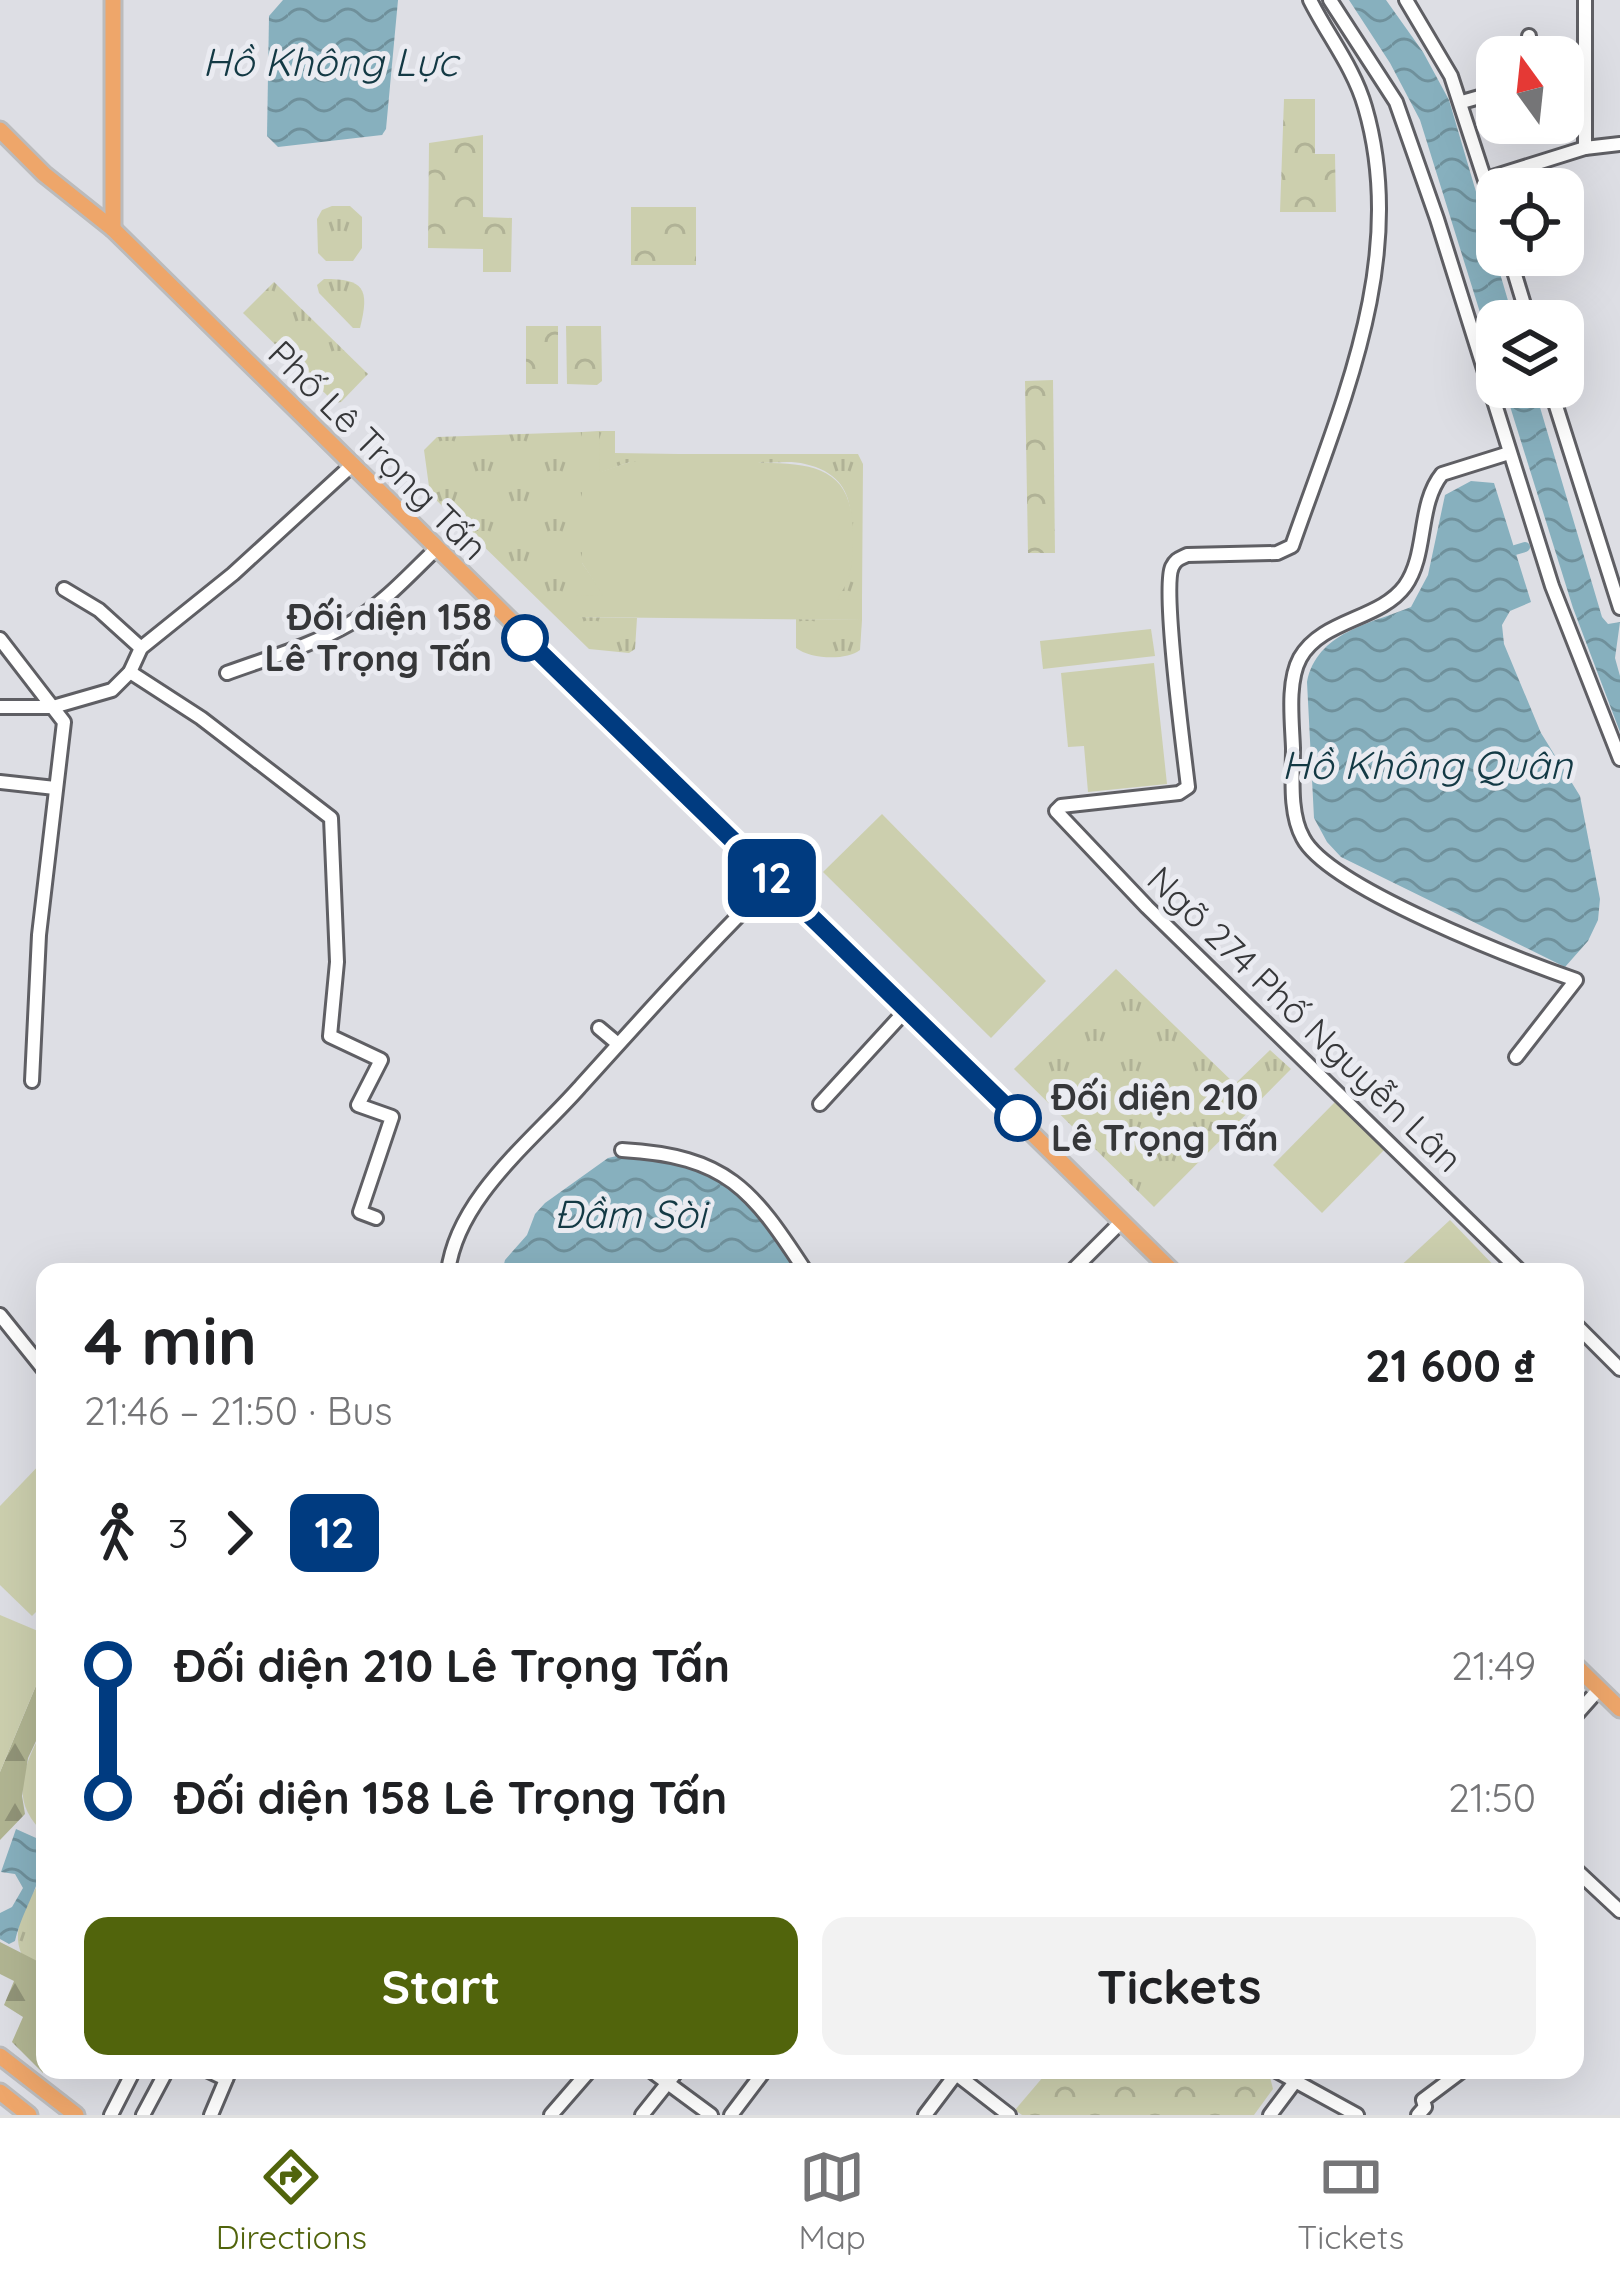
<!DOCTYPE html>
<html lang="en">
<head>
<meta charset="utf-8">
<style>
  body { margin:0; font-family:Quicksand,sans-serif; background:#f2f2f2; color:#202124; height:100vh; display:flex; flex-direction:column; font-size:45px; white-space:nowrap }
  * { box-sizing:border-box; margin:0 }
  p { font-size:39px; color:#757577 }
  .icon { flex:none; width:66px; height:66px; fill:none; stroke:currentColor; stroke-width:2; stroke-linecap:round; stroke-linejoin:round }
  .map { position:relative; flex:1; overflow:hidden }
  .side { position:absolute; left:36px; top:1263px; width:1548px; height:816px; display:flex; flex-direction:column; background:#fff; border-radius:24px; box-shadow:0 12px 48px #0002 }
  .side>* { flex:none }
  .badge { padding:0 24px; border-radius:18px; font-size:42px; line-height:78px }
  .needle { width:78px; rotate:345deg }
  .buttons { position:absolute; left:1476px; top:36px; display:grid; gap:24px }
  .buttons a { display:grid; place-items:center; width:108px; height:108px; border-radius:24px; background:#fff; box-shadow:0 12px 48px #0002; font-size:60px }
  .map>.badge { position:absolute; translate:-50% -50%; box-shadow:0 0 0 6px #fff }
  .legs { display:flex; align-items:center; gap:18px; height:132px; padding:0 48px; font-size:39px }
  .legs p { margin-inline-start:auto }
  .headline { display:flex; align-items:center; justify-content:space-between; height:204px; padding:0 48px }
  h1 { font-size:66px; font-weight:700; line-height:90px }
  .primary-button { display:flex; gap:24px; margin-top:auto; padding:24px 48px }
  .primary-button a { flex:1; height:138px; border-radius:24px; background:#51640c; color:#fff; font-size:48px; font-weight:700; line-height:138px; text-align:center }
  .primary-button a+a { background:#f2f2f2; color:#202124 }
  ul { padding:0 48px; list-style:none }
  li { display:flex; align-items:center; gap:42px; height:132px; font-size:45px }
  li i { display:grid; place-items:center; width:18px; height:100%; margin:0 15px; background:currentColor }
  li i::after { content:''; width:30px; height:30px; margin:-15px; border:9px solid; border-radius:50%; background:#fff }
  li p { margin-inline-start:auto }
  li:first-child i { background:linear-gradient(#0000 50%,currentColor 0) }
  li:last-child i { background:linear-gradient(currentColor 50%,#0000 0) }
  .menu { display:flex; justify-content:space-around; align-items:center; height:168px; border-top:3px solid #e0e0e0; background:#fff; font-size:33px; color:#757577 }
  .menu a { display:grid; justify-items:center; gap:6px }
  .menu .current { color:#51640c }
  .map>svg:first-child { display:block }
  .grass { fill:url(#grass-tufts) }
  .forest { fill:url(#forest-firs) }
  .park { fill:url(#park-crowns) }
  .pitch { fill:#cccfae }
  .water { fill:url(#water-waves) }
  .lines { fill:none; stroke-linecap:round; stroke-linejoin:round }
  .canal { stroke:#87b0be; stroke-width:10 }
  .minor-casing { stroke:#5f5f64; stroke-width:18 }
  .major-casing { stroke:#bbbbbc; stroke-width:21 }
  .minor { stroke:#fff; stroke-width:12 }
  .major { stroke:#eea66a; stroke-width:15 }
  .line-1-casing { stroke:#fff; stroke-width:27 }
  .line-1 { stroke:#003b80; stroke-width:18 }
  .stop-1-dot { fill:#fff; stroke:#003b80; stroke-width:6 }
  .labels { text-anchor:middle; stroke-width:10; stroke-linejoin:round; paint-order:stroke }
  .street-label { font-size:36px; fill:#363739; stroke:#eaebf1 }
  .stop-label { font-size:36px; font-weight:bold; fill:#363739; stroke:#eaebf1; text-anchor:end }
  .water-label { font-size:39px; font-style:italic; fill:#133944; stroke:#eaebf1 }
</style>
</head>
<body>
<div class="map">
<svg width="1620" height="2115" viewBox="0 0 1620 2115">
  <defs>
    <pattern id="grass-tufts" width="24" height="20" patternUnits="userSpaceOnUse" patternTransform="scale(3)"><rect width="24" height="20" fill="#cccfae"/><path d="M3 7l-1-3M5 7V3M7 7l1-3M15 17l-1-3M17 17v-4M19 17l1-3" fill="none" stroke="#b0b296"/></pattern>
    <pattern id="forest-firs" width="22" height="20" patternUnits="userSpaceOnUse" patternTransform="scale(3)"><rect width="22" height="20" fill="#b1b592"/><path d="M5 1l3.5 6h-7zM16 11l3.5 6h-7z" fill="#919478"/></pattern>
    <pattern id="park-crowns" width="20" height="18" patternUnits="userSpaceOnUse" patternTransform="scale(3)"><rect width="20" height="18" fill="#cccfae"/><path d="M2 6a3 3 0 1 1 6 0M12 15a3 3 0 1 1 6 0" fill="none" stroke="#b0b296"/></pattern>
    <pattern id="water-waves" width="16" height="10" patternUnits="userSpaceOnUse" patternTransform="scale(3)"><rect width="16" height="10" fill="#87b0be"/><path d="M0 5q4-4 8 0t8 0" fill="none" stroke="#6f909b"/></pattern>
  </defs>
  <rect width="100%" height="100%" fill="#dddee4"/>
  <g class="grass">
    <polygon points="332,206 350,206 362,217 362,248 353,261 326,261 318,253 317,219 322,210"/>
    <path d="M324,279C364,279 370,288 360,328H353L319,293L317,285Z"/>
    <polygon points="274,282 368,374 341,402 335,403 243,313"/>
    <polygon points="599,431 615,431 615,453 679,454 679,462 630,462 599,473"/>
    <polygon points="582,432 582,563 605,596 577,617 637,618 635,649 629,653 589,649 430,494 424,450 437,437"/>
    <path d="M758,454H858L863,464L862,600H836C846,552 876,480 805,464C791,460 773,463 758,463Z"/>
    <path d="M796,619L862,620L860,650C846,661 810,659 796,648Z"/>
    <polygon points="1116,969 1235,1084 1270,1050 1291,1069 1154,1207 1014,1069"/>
    <path d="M36,1743H45V1834C14,1807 19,1777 36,1743Z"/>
    <path d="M45,1873V1965L22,1955C9,1927 30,1898 45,1873Z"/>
  </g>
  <g class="forest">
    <polygon points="45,1664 45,1722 28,1758 22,1796 25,1814 0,1840 0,1772"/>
    <polygon points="0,1942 45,1965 43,2073 12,2042 23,2017 4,2005 14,1981 0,1974"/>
  </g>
  <g class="park">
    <polygon points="1284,99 1315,99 1315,154 1335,154 1336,212 1280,212"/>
    <polygon points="483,135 483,217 512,218 511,272 483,272 483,249 428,248 429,143"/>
    <rect x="631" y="207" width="65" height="58"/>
    <rect x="526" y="326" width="32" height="58"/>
    <polygon points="566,326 601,326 602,381 597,385 567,384"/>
    <polygon points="1053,380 1055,553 1028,553 1025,381"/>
    <polygon points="1049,2070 1258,2070 1270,2077 1273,2089 1254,2115 1022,2115 1015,2110"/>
  </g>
  <g class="pitch">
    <path d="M599,431L600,472L630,462H679V454H758V463C816,463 854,468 853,537C853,562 852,579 837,599L862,600V620L576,617V596L603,595L582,563V432Z"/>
    <polygon points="1151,629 1155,656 1043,669 1040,641"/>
    <polygon points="1154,663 1167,784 1088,792 1084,746 1068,747 1061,673"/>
    <polygon points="882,814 1046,981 991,1038 823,872"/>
    <polygon points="1335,1102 1384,1150 1322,1213 1273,1165"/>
    <polygon points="1450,1220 1500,1272 1394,1272"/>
    <polygon points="45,1459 45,1603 32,1616 0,1585 0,1506"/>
    <polygon points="0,1615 45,1634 45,1664 0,1772"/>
  </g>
  <g class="water">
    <polygon points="283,0 398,0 386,129 382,135 278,147 267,136 269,16"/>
    <polygon points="1349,0 1386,0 1423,52 1449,100 1514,321 1497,321 1497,367 1420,120 1390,63"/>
    <polygon points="1504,387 1534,387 1602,617 1608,624 1620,622 1615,658 1620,676 1620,732 1573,608"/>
    <path d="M1471,481L1494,483L1531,602L1510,611L1502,625L1504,644L1541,733L1580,796L1600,899L1598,920L1588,941L1565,967L1341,857L1327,842L1314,818L1307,682C1317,632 1370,624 1411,607L1428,575L1445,495Z"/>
    <path d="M625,1154C729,1174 742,1182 799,1272H502L505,1260L527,1235L535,1214L545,1203L608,1158Z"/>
    <path d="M16,1829L45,1842C45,1882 24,1904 15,1941L9,1944L0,1939V1913L12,1907L23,1888L15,1874L1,1872Z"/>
  </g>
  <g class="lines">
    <polyline class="canal" points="1515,550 1525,547"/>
    <g class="minor-casing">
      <g id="minor">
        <path d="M1310,0C1328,36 1354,68 1365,107C1409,258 1341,405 1292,546L1277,553L1187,555C1179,559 1176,559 1172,567C1162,589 1184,752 1188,787L1179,793L1061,806L1056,811L1147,907L1521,1272"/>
        <polyline points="1330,0 1396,102 1437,219 1552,586 1620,759"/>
        <polyline points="1406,0 1451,76 1497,217"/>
        <polyline points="1529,36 1531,57"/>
        <polyline points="1494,70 1497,69"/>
        <polyline points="1462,102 1497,92"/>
        <polyline points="1585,148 1585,0"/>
        <polyline points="1486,179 1585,148 1620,144"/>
        <polyline points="1509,255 1529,321"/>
        <polyline points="1550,387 1620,608"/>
        <path d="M1509,453L1442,474C1417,505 1428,554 1405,586C1380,620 1322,619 1300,658C1287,682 1292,721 1293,748C1293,776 1289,813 1303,838C1329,888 1519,960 1576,980L1516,1057"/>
        <polyline points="64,589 99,610 141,648"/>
        <polyline points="0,639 64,722 39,935 32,1081"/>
        <polyline points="130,672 201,718 331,818 337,962 330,1036 381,1060 358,1105 392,1117 360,1212 376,1218"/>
        <path d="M227,673C268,658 311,646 349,624C382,605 408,576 435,550"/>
        <polyline points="0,707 53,707 112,690 130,672 141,648 233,574 351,466"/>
        <polyline points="0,782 55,788"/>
        <polyline points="599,1028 618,1044"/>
        <polyline points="820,1104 907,1009"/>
        <path d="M622,1150C727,1156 752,1189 806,1272"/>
        <path d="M448,1272C457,1198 532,1141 579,1088C643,1017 706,947 774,880"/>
        <polyline points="1071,1272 1122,1221"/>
        <polyline points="0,1315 45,1371"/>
        <polyline points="1575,1324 1620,1369"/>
        <polyline points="1575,1716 1599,1689"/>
        <polyline points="1575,1869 1620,1911"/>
        <polyline points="207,2070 226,2079"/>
        <polyline points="650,2070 711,2115"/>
        <polyline points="951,2070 1009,2115"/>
        <polyline points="1275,2070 1357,2115"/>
        <polyline points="111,2115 134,2070"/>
        <polyline points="143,2115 167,2070"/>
        <polyline points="211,2115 230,2070"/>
        <polyline points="551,2115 590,2070"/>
        <polyline points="642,2115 678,2070"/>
        <polyline points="731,2115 765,2070"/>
        <polyline points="925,2115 959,2070"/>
        <polyline points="1270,2115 1294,2083"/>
        <polyline points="1418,2115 1425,2107 1423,2100 1463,2070"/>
      </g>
    </g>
    <g class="major-casing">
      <g id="major">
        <polyline points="0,130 44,174 113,229 1173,1272"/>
        <polyline points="113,229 113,0"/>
        <polyline points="1575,1665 1620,1709"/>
        <polyline points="0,2056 76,2115"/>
        <polyline points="0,2092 29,2115"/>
      </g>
    </g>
    <use href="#minor" class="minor"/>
    <use href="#major" class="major"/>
  </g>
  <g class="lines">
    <g class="line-1-casing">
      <polyline id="line-1" points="525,638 1018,1118"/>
    </g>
    <use href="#line-1" class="line-1"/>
  </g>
  <g class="stop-1-dot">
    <circle cx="525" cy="638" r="21"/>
    <circle cx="1018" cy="1118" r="21"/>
  </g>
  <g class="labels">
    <g class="street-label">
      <text transform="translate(378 450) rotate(45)" y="13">Phố Lê Trọng Tấn</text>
      <text transform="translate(1305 1019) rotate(44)" y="13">Ngõ 274 Phố Nguyễn Lân</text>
    </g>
    <g class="stop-label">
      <text x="492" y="630">Đối diện 158<tspan x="492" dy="41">Lê Trọng Tấn</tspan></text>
      <text x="1051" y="1110" text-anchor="start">Đối diện 210<tspan x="1051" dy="41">Lê Trọng Tấn</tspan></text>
    </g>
    <g class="water-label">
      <text x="330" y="76">Hồ Không Lực</text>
      <text x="1427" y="779">Hồ Không Quân</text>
      <text x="630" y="1228">Đầm Sòi</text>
    </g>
  </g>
</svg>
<div class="buttons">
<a><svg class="needle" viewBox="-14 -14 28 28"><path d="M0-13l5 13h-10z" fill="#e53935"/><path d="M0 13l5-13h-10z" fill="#757577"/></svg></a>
<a><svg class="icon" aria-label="locate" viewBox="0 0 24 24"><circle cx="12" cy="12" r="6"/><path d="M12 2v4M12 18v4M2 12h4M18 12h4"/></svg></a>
<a><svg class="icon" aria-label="layers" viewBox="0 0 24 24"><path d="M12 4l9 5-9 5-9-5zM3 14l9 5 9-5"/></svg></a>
</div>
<b class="badge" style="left:772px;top:878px;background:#003b80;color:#fff">12</b>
<section class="side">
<div class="headline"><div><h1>4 min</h1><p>21:46 – 21:50 · Bus</p></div><b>21 600 ₫</b></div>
<div class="legs"><svg class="icon" aria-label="walk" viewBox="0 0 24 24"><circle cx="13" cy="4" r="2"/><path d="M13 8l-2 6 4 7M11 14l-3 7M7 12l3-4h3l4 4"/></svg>3<svg class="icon" aria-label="forward" viewBox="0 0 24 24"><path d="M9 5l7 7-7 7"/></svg><b class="badge" style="background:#003b80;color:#fff">12</b></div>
<ul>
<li><i style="color:#003b80"></i><b>Đối diện 210 Lê Trọng Tấn</b><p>21:49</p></li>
<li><i style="color:#003b80"></i><b>Đối diện 158 Lê Trọng Tấn</b><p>21:50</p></li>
</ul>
<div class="primary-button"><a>Start</a><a>Tickets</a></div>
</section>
</div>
<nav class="menu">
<a class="current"><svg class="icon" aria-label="directions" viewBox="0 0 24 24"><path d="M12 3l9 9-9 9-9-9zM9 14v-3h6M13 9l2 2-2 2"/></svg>Directions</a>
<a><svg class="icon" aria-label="map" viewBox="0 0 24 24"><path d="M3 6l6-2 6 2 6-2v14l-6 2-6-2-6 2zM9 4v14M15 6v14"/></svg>Map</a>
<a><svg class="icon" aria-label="tickets" viewBox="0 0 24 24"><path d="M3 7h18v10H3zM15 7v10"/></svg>Tickets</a>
</nav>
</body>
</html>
